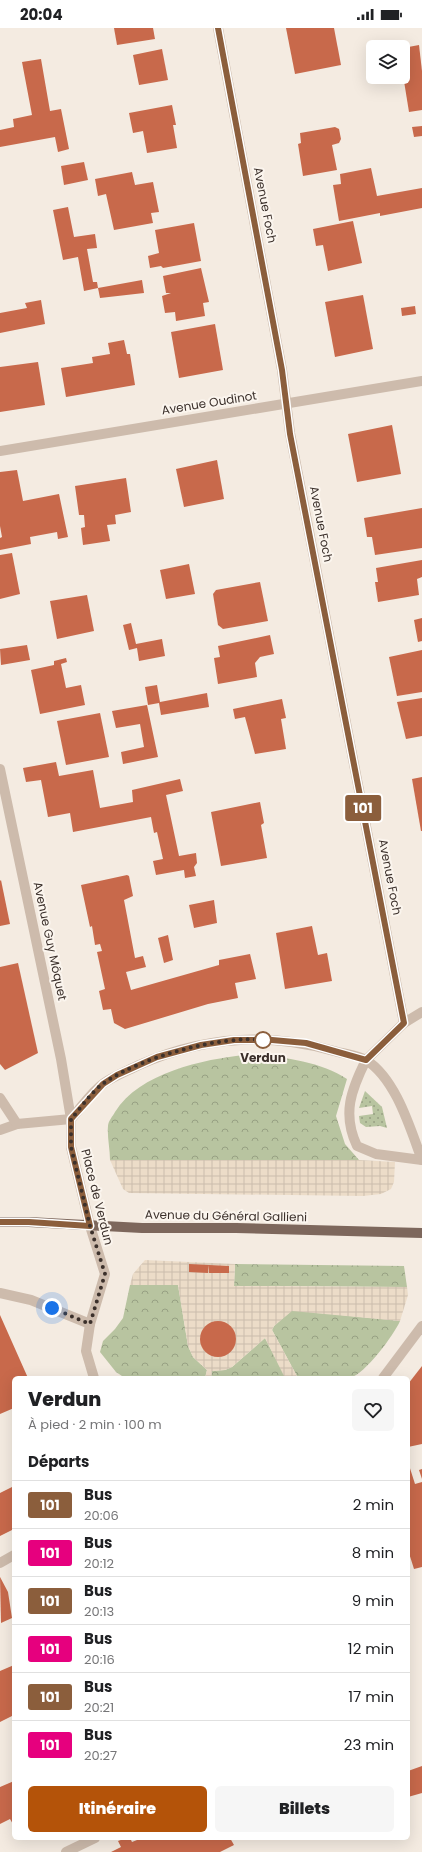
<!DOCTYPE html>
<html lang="fr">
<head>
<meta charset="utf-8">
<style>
  body { margin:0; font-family:Poppins,sans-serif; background:#f6f6f6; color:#202124; height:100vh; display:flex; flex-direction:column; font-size:15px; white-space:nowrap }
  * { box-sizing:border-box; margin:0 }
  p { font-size:13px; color:#757577 }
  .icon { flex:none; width:22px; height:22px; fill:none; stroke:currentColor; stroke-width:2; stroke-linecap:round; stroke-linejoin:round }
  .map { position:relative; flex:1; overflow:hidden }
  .sheet { position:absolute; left:12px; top:1348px; width:398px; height:464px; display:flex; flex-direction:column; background:#fff; border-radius:6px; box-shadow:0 4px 16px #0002 }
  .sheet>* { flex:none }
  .badge { padding:0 8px; border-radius:3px; font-size:14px; line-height:26px }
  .buttons { position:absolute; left:366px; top:12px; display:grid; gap:8px }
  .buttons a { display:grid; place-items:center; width:44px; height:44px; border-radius:6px; background:#fff; box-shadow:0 4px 16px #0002; font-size:20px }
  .you { position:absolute; width:20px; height:20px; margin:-10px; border:3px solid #fff; border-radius:50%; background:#1a73e8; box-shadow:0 0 0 6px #1a73e833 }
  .map>.badge { position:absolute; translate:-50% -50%; box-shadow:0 0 0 2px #fff }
  h2 { padding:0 16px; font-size:15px; line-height:36px }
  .round { display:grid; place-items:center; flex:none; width:42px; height:42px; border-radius:6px; background:#f6f6f6 }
  .overview { display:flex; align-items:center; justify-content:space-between; height:68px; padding:0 16px }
  h1 { font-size:19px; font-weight:800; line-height:30px }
  .cta { display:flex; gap:8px; margin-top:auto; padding:8px 16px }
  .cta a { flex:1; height:46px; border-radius:6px; background:#b45309; color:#fff; font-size:16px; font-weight:800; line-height:46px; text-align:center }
  .cta a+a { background:#f6f6f6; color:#202124 }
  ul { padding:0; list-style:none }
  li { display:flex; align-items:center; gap:12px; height:48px; padding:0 16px; border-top:1px solid #e0e0e0 }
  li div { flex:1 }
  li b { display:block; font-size:15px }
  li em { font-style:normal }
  li .badge { min-width:44px; font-weight:700; text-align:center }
  .status { display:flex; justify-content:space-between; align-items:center; height:28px; padding:0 20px; background:#fff; direction:ltr }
  .status svg { height:11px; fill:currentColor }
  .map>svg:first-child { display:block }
  .grass { fill:url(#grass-dots) }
  .park { fill:url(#park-crowns) }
  .plaza { fill:url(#plaza-grid) }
  .building { fill:#c8694b }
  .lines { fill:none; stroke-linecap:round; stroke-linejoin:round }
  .lane { stroke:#cdbbac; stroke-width:10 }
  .street { stroke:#cdbbac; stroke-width:10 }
  .primary { stroke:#7d675c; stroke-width:10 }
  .line-casing { stroke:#fff; stroke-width:9 }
  .line { stroke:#8b5e3c; stroke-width:6 }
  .walk { stroke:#3b302b; stroke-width:4; stroke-dasharray:0 7.2 }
  .stop-dot { fill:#fff; stroke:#8b5e3c; stroke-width:2 }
  .labels { text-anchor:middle; stroke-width:4; stroke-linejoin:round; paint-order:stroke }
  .street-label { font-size:12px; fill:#3b302b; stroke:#fbf5ee }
  .stop-label { font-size:12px; font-weight:bold; fill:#3b302b; stroke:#fbf5ee }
</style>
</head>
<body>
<div class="status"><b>20:04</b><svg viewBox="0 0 49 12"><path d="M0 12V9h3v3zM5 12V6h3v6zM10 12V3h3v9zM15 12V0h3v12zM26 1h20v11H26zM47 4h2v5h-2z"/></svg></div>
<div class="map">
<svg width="422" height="1824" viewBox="0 0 422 1824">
  <defs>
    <pattern id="grass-dots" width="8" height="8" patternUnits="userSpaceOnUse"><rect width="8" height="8" fill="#b8c4a0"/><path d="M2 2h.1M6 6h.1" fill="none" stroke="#97a083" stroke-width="1.8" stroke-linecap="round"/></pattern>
    <pattern id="park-crowns" width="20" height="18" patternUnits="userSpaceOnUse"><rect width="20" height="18" fill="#b8c4a0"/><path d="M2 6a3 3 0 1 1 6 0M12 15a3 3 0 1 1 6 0" fill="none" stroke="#97a083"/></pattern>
    <pattern id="plaza-grid" width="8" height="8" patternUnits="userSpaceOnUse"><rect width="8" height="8" fill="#ecdcc8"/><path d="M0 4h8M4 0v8" fill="none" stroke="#cbbdac"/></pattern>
  </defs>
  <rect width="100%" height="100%" fill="#f4ebe1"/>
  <polygon class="grass" points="365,1063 382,1079 387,1100 380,1098 366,1099 360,1095 359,1088 373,1086 372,1078 359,1080"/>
  <g class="park">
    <path d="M246,1027C279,1028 320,1033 347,1051L336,1088L345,1116L359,1132H110C110,1121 107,1108 108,1098C108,1093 113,1088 115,1084C139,1045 203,1031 246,1027Z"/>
    <polygon points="235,1236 404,1238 407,1259 234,1258"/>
    <polygon points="130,1257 178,1257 188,1318 193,1329 207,1342 205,1350 125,1350 116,1344 100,1324 103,1313 115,1301 123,1290"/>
    <path d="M292,1282L400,1293C394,1307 365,1346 350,1350C341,1353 310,1350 298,1350L272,1302L274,1298Z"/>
    <polygon points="265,1310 286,1350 211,1350 212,1343 225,1342 232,1339"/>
  </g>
  <g class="plaza">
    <polygon points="110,1132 359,1132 395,1134 394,1154 391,1161 381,1166 363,1168 129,1165 123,1161"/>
    <polygon points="145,1232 235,1236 234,1258 407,1259 408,1267 400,1293 292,1283 274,1298 272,1302 298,1350 285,1350 265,1310 232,1339 225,1342 212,1343 211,1350 205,1350 207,1342 193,1329 188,1318 178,1257 130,1257 133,1246"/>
  </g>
  <g class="building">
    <polygon points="114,0 153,0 155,11 117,17"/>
    <polygon points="286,0 334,0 341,37 295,46"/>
    <polygon points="419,17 422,43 422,82 409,84 403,47 403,20"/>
    <polygon points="162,21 168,52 139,57 133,27"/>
    <polygon points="41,31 50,83 61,81 69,121 58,124 55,109 0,119 0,102 14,99 13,91 32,87 22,34"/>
    <polygon points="172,77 176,97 173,97 177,120 147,125 143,103 133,105 129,85"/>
    <polygon points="422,98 422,108 414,109 412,99"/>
    <polygon points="335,99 339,101 341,111 339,115 332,117 337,142 303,148 298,116 301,115 300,105"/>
    <polygon points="84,134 88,152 64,157 61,138"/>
    <polygon points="371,140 377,168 422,160 422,180 380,188 380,185 339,193 333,157 341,156 340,146"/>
    <polygon points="132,144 135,157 153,154 159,184 151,185 153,195 114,202 106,166 98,168 95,151"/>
    <polygon points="68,179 74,209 95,206 97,220 87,221 93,254 97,254 98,260 84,263 78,229 63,232 53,182"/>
    <polygon points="353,193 362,235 328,243 323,217 316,218 313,201"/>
    <polygon points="194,195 201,233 163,240 161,238 150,240 148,228 159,225 155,202"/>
    <polygon points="201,240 209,274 203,275 205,288 176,293 175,284 165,285 162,268 171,265 166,265 163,248"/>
    <polygon points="142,252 144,265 100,270 98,260"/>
    <polygon points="363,267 373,321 335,329 325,274"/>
    <polygon points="41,272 45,296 0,305 0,285 27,280 25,275"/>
    <polygon points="415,278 416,286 402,288 401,280"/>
    <polygon points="215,296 223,342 179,350 171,304"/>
    <polygon points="124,312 127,326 130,326 135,357 66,369 61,340 93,335 92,329 110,326 108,315"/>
    <polygon points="38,334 45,377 0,384 0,339"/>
    <polygon points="392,397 401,446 357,454 348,406"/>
    <polygon points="217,432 224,471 184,479 176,441"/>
    <polygon points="17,442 23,473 59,466 68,509 58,511 57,504 30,509 31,516 0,522 0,510 2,509 0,498 0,444"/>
    <polygon points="126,450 131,484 115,487 116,496 107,497 110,513 83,517 81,500 85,499 84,487 79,487 75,458"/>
    <polygon points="422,480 422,520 375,527 372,509 367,509 364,490"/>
    <polygon points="12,525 20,566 0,571 0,527"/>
    <polygon points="422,532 422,549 417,551 419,567 378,574 375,554 378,554 376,540"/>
    <polygon points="189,536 195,566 166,571 160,542"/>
    <polygon points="260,554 268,593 223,601 218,597 213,566 216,562"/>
    <polygon points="87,567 94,603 57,611 50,573"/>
    <polygon points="422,590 422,613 418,614 414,592"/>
    <polygon points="131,595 136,616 162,611 165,628 139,633 137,620 129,622 123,597"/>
    <polygon points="270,607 274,626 260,629 255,635 257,649 218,656 214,630 220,629 218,618"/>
    <polygon points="27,617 30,632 1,637 0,621"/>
    <polygon points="422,622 422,664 397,668 389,629"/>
    <polygon points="66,630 67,634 61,636 66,660 81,657 85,677 40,686 31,642 54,637 54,633"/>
    <polygon points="157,657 160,674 207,665 209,679 161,687 159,675 148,677 145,659"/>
    <polygon points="422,670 422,708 406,711 397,674"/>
    <polygon points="282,671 286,690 281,691 286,721 255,726 245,689 235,691 233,681"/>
    <polygon points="147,677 158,729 123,736 121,724 144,719 140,696 116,700 112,683"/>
    <polygon points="100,685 109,729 66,737 57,693"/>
    <polygon points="56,734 59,748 93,742 100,780 133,774 132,762 180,751 183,763 166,767 179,828 196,825 197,835 194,839 196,848 185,850 184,842 156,847 153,833 163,831 157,804 154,805 151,789 73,804 70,785 48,789 41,752 26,754 23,740"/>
    <polygon points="422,749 422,803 421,803 412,751"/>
    <polygon points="260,774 264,795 261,797 267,830 221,838 211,784"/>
    <polygon points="127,847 129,848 133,868 124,872 135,930 143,928 146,939 126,944 131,962 219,937 219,932 250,926 256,951 235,955 238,970 208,976 125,1001 114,995 111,981 103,982 99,963 105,961 97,924 102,923 100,916 95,917 92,898 90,899 81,857"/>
    <polygon points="1,852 10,896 0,898 0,853"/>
    <polygon points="214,872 217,895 194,900 189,877"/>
    <polygon points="312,898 318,927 327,925 332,953 285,961 276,905"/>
    <polygon points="168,907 173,932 164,935 158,910"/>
    <polygon points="18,935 38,1025 5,1042 0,1036 0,939"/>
    <polygon points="189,1236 209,1237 208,1245 189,1244"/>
    <polygon points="209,1237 229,1238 229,1245 209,1245"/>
    <polygon points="0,1287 28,1350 14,1350 14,1380 0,1386"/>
    <circle cx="218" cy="1311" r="18"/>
    <polygon points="422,1338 422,1416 408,1419 408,1356"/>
    <polygon points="408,1434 415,1456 422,1454 422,1539 414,1541 408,1522"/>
    <polygon points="422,1441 422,1451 419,1442"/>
    <polygon points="14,1458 14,1501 0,1508 0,1465"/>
    <polygon points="0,1549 8,1564 12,1590 1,1595"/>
    <polygon points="14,1637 14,1687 0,1694 0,1643"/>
    <polygon points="422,1738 422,1765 408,1769 408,1743"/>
    <polygon points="14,1753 14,1798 10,1791 0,1796 0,1759"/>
    <polygon points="126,1810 130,1810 132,1814 142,1810 230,1810 234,1817 220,1824 111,1824 121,1819 118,1813"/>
  </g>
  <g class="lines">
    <g class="lane">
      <path d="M366,1032C351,1062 342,1086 357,1118L376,1126L422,1132"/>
      <polyline points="66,1824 95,1810"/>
    </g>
    <g class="street">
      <polyline points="218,0 282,342 290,405 404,995"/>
      <polyline points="0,423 422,353"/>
      <polyline points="0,741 61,1031 71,1091 17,1096 0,1102"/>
      <polyline points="366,1032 404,995 422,984"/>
      <polyline points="0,1070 17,1096"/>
      <polyline points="0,1265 31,1272 90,1296"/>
      <path d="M94,1350L86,1323L90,1296L105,1246L90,1198L71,1119V1091C81,1080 91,1064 104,1055C114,1048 127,1043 139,1037C202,1009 268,1004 334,1023C344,1026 358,1027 366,1032C396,1051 410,1100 422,1132"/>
      <polyline points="383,1350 422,1298"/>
      <polyline points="0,1535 14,1527"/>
    </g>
    <polyline class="primary" points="0,1194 29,1194 142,1200 236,1200 422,1205"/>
  </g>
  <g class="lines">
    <g class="line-casing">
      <polyline id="line" points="0,1194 29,1194 90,1198 71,1119 71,1091 103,1056 117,1047 157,1029 201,1017 234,1012 272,1012 306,1015 366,1032 404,995 290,406 282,342 218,0"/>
    </g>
    <use href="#line" class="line"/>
    <path class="walk" d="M52,1280L90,1296L105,1246L90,1198L71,1119V1091C81,1080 91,1064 104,1055C139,1030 220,1007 263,1012"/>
  </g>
  <circle class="stop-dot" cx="263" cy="1012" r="8"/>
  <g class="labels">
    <g class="street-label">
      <text transform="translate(265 177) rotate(79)" y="4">Avenue Foch</text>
      <text transform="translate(209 375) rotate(-9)" y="4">Avenue Oudinot</text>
      <text transform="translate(321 496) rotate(79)" y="4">Avenue Foch</text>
      <text transform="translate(390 849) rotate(79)" y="4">Avenue Foch</text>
      <text transform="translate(50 913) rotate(78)" y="4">Avenue Guy Môquet</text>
      <text transform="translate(97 1169) rotate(76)" y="4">Place de Verdun</text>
      <text transform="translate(226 1188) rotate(1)" y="4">Avenue du Général Gallieni</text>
    </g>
    <g class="stop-label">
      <text x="263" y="1034">Verdun</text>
    </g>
  </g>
</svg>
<div class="buttons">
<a><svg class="icon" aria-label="layers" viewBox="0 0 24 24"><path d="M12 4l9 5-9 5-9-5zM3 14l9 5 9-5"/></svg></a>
</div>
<div class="you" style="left:52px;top:1280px"></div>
<b class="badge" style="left:363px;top:780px;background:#8b5e3c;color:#fff">101</b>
<section class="sheet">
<div class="overview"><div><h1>Verdun</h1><p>À pied · 2 min · 100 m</p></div><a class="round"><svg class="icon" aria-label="heart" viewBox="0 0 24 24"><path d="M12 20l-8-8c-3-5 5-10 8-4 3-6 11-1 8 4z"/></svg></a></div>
<h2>Départs</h2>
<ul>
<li><span class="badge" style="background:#8b5e3c;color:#fff">101</span><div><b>Bus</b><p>20:06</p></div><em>2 min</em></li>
<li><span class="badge" style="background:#e6007e;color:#fff">101</span><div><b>Bus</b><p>20:12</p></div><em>8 min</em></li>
<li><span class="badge" style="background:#8b5e3c;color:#fff">101</span><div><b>Bus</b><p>20:13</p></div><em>9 min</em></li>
<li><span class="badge" style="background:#e6007e;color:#fff">101</span><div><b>Bus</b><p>20:16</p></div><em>12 min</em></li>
<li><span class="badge" style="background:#8b5e3c;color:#fff">101</span><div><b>Bus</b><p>20:21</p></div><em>17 min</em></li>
<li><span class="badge" style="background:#e6007e;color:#fff">101</span><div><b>Bus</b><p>20:27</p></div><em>23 min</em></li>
</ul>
<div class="cta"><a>Itinéraire</a><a>Billets</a></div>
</section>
</div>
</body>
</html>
